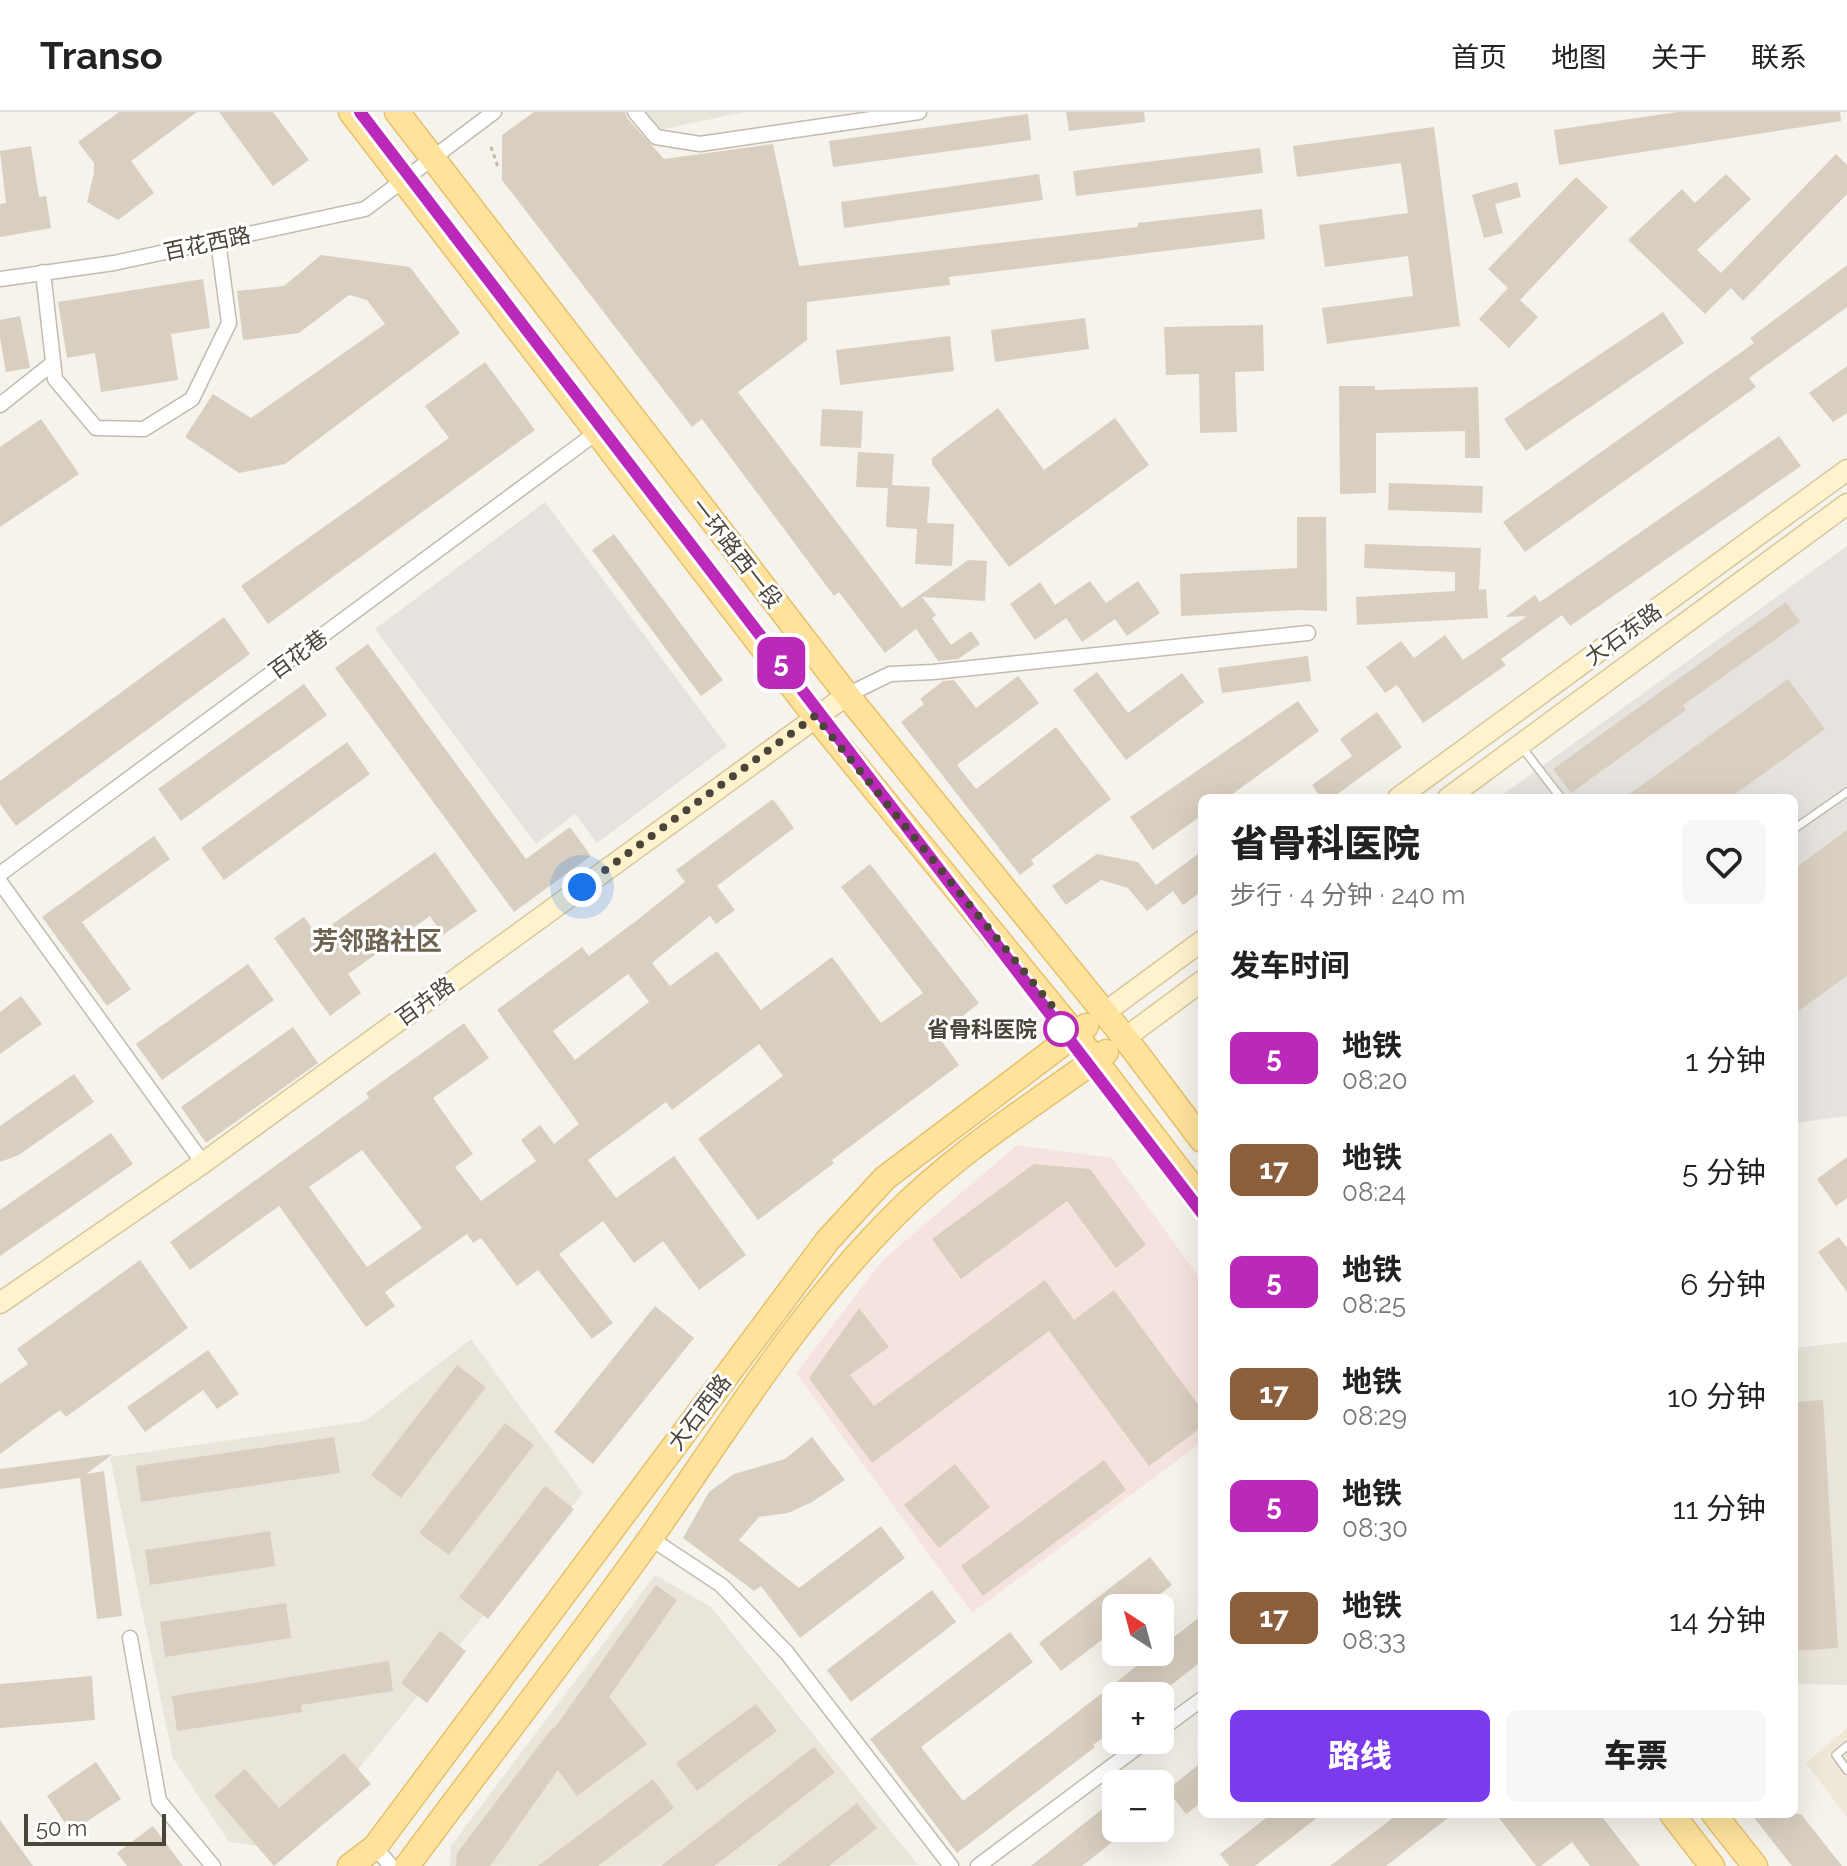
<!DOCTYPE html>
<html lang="zh">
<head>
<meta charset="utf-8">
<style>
  body { margin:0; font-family:Raleway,"Noto Sans SC",sans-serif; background:#f6f6f6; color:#222; height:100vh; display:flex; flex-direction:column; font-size:30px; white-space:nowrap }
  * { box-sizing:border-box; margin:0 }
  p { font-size:26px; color:#767676 }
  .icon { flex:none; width:44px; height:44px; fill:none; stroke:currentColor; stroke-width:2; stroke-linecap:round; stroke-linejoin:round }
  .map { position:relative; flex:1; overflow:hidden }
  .side { position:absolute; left:1198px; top:682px; width:600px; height:1024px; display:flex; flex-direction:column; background:#fff; border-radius:12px; box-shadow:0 8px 32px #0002 }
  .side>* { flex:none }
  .badge { padding:0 16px; border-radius:12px; font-size:28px; line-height:52px }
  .needle { width:52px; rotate:324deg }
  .tools { position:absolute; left:1102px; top:1482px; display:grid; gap:16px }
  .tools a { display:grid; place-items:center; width:72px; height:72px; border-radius:12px; background:#fff; box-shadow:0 8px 32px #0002; font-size:40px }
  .scale { position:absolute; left:24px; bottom:20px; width:142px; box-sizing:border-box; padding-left:8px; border:4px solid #4b4439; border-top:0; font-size:22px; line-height:28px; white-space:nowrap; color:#4b4439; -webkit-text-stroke:6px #fff; paint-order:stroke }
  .you { position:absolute; width:40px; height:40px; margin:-20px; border:6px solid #fff; border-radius:50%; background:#1a73e8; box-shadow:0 0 0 12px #1a73e833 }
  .map>.badge { position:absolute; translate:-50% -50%; box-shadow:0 0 0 4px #fff }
  h2 { padding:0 32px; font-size:30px; line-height:72px }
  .round { display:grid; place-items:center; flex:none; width:84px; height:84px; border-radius:12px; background:#f6f6f6 }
  .summary { display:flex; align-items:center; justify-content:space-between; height:136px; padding:0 32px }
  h1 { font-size:38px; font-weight:800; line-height:60px }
  .primary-button { display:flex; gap:16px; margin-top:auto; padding:16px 32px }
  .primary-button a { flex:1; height:92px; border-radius:12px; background:#7c3aed; color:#fff; font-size:32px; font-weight:800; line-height:92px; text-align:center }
  .primary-button a+a { background:#f6f6f6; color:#222 }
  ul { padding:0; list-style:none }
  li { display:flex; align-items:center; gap:24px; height:112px; padding:0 32px }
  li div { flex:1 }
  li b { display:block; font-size:30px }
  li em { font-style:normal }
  li .badge { min-width:88px; font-weight:700; text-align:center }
  header { display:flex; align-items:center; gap:48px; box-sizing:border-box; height:112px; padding:0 40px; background:#fff; border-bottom:2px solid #e0e0e0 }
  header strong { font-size:38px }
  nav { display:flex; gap:44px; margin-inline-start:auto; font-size:28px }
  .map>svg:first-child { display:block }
  .residential { fill:#eae5da }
  .industrial { fill:#e6e2dd }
  .education { fill:#efe8d6 }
  .medical { fill:#f6e3e0 }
  .building { fill:#d8cfc1; fill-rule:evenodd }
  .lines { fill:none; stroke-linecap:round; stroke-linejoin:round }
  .lane-casing { stroke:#c2bbae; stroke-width:10 }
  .street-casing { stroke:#c2bbae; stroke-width:17 }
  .secondary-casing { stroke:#d6c79b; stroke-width:23 }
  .primary-casing { stroke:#e6c16a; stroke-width:27 }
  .path { stroke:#c4b79f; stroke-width:3; stroke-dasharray:4 4; stroke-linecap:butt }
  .lane { stroke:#fff; stroke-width:7 }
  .street { stroke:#fff; stroke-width:14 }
  .secondary { stroke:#fff3cd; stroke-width:20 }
  .primary { stroke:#ffe39c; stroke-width:24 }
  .line-casing { stroke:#fff; stroke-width:18 }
  .line { stroke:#bb29bb; stroke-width:12 }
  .walk { stroke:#4b4439; stroke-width:8; stroke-dasharray:0 14.4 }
  .stop-dot { fill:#fff; stroke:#bb29bb; stroke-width:4 }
  .labels { text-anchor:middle; stroke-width:6; stroke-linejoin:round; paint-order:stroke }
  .street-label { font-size:22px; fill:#4b4439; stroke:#fff }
  .stop-label { font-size:22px; font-weight:bold; fill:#4b4439; stroke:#fff; text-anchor:end }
  .quarter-label { font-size:26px; font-weight:bold; fill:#6e6250; stroke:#fff }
</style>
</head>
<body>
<header>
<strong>Transo</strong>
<nav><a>首页</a><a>地图</a><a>关于</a><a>联系</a></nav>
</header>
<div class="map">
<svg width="1847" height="1754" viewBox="0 0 1847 1754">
  <rect width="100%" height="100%" fill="#f6f3ec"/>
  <g class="residential">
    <polygon points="646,0 745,0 659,18"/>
    <polygon points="471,1227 583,1381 316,1709 275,1736 229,1730 173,1646 110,1345 365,1309"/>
    <polygon points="1847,1230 1847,1573 1794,1572 1794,1236"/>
    <polygon points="655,1463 711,1495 918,1753 450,1754 451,1734"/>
  </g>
  <g class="industrial">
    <polygon points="545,390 727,634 597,731 575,702 536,732 375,517"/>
    <polygon points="1847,434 1847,1004 1794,1011 1794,686 1498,686"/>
  </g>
  <polygon class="education" points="1847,1616 1847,1705 1806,1651"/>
  <polygon class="medical" points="1017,1033 1112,1046 1202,1169 1202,1330 972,1501 796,1261 883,1148"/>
  <g class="building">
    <polygon points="119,0 197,0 131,49 154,81 118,108 87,90 94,61 94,51 78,30"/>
    <polygon points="219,0 273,0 309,48 273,74"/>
    <polygon points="534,0 625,0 627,6 664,47 773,32 799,154 1138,115 1138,111 1262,97 1265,127 949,165 950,173 807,190 807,228 738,280 902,496 968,448 987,449 985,489 922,485 936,503 932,506 951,533 971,519 980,532 958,547 938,549 916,517 885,541 839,480 834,484 702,307 692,315 502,68 502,23"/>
    <polygon points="1066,0 1144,0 1145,10 1069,19"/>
    <polygon points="1678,0 1840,0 1841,9 1559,53 1554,18"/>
    <polygon points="1028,2 1031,28 833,55 829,29"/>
    <polygon points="1434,15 1460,214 1327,232 1322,196 1413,184 1408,144 1325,155 1319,113 1408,101 1401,51 1297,65 1293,34"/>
    <polygon points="31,34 39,85 46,84 51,116 0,125 0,92 6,91 0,39"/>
    <polygon points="1260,36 1263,61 1076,84 1073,59"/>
    <polygon points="1836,42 1847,53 1847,82 1743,189 1731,176 1705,202 1628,128 1682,77 1695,91 1726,62 1751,87 1697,138 1721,161"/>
    <polygon points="1039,62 1043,88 844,116 841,90"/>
    <polygon points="1576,65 1608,95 1520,188 1538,205 1509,236 1479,207 1508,176 1488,157"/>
    <polygon points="1517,70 1521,85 1495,92 1503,121 1484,126 1472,83"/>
    <polygon points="321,143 410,155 460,221 285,352 239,361 185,325 213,282 251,306 385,212 367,188 349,183 299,221 243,228 237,179 284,174"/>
    <polygon points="1847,153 1847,195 1749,266 1756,275 1525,440 1503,410 1754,231 1750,226"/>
    <polygon points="203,167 210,216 171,222 178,268 101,280 95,241 67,246 58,190"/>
    <polygon points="1663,200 1684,231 1526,339 1504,307"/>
    <polygon points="20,204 30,256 6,260 0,226 0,208"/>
    <polygon points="1085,206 1089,237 995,250 991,218"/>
    <polygon points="1263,213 1264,259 1235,260 1237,320 1200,321 1199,262 1166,263 1164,215"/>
    <polygon points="950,224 954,259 840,273 836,238"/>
    <polygon points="485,250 535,318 268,512 241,474 449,326 425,294"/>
    <polygon points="1847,254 1847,301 1833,310 1809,281"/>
    <polygon points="1339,274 1375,274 1375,278 1478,275 1480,346 1465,346 1465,319 1376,321 1376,381 1340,382"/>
    <polygon points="998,296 1044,358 1115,306 1149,353 1009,455 932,352 932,346"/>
    <polygon points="822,297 863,299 861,336 820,334"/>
    <polygon points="41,307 79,362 0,415 0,335"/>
    <polygon points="1779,324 1801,354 1570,514 1562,503 1501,547 1506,553 1423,611 1397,573 1385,581 1366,555 1401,529 1414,546 1445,523 1463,548 1527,504 1505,505 1535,483 1540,490"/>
    <polygon points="858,340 894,342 892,373 930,375 927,411 954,412 952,454 915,452 917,417 886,415 888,376 856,375"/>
    <polygon points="1389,371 1483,374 1482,401 1388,398"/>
    <polygon points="1297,405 1326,405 1327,499 1298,498 1181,504 1180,462 1297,456"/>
    <polygon points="614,422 723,568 701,584 592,438"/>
    <polygon points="1365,432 1481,436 1479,478 1486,477 1488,506 1357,513 1356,485 1455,479 1455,460 1364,456"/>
    <polygon points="1090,469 1106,491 1138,469 1160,501 1127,524 1115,507 1082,530 1066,506 1035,528 1010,492 1040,470 1055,493"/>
    <polygon points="1786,490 1800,510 1683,593 1686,598 1571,681 1553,657"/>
    <polygon points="224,505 250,542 16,714 0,692 0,669"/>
    <polygon points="368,532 526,747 570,715 591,744 514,800 335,556"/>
    <polygon points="1308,544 1311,569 1222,581 1218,556"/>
    <polygon points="1097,560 1128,601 1182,561 1204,590 1126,648 1073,578"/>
    <polygon points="1018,564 1039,591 957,653 976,677 1056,615 1111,687 1031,748 1034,752 1020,763 901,610 924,592 920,587 943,569 954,568 976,596"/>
    <polygon points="1788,567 1825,617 1730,686 1624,686"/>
    <polygon points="304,572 327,603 181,709 158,677"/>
    <polygon points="1298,589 1319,619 1227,686 1202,686 1202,703 1153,738 1130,705"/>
    <polygon points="1377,600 1402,635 1332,686 1321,686 1312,673 1352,644 1340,627"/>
    <polygon points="347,630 370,662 224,768 201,736"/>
    <path d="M773,687L794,716L717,774L735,798L716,812L710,804L652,851L670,874L717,839L761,898L832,845L881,911L923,881L841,775L870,752L979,891L938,924L959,953L832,1048L834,1051L758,1108L698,1027L783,964L759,932L672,998L666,990L588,1048L616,1086L674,1044L746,1143L699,1178L663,1129L634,1151L603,1109L559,1142L613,1211L592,1227L538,1158L517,1174L481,1126L473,1131L467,1122L385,1180L395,1194L366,1215L279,1094L190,1158L170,1130L369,986L366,981L464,911L489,946L433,986L473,1042L455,1055L481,1089L536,1049L521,1028L540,1013L554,1032L579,1012L497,898L582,835L589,844L636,809L685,770L676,758ZM628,862L649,890L575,948L553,919ZM362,1038L422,1116L367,1155L309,1075Z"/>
    <polygon points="1847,718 1847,864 1794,902 1794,757"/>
    <polygon points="154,724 170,747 82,810 131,877 107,894 42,805"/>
    <polygon points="1202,739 1202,779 1183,793 1173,779 1147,799 1128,776 1101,768 1066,793 1052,774 1097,742 1138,750 1156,773"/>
    <polygon points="435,740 477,799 443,823 430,804 348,862 361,881 330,904 274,826 304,805 317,823"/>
    <polygon points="248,852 274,888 162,968 136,932"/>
    <polygon points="21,884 42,912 0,942 0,900"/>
    <polygon points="293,915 318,951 206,1031 181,995"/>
    <polygon points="74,962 94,990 19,1043 0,1050 0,1014"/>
    <polygon points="111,1021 133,1052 0,1144 0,1098"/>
    <polygon points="1847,1045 1847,1086 1836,1094 1817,1067"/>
    <polygon points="1034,1052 1090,1057 1146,1133 1116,1156 1067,1089 961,1167 932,1127"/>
    <polygon points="1839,1125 1847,1136 1847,1180 1818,1140"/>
    <polygon points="140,1148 188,1216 66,1305 60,1298 0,1342 0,1272 28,1252 17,1237"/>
    <polygon points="1045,1168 1074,1208 1114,1178 1202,1298 1202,1315 1149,1354 1049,1219 872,1351 809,1266 859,1196 889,1235 850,1263 874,1294"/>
    <polygon points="655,1194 694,1226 593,1352 554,1320"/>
    <polygon points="208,1238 239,1282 217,1297 203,1278 145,1320 127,1295"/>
    <polygon points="457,1253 486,1275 401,1386 371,1363"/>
    <polygon points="1823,1288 1838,1536 1794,1539 1794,1290"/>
    <polygon points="505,1311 534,1333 449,1443 419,1421"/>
    <polygon points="334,1325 340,1361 141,1390 136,1354"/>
    <polygon points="812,1325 845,1368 812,1390 788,1401 759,1405 739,1428 799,1476 881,1414 905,1446 800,1526 761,1474 754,1479 683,1426 709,1380 734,1362 785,1347"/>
    <polygon points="113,1342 86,1362 104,1359 122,1504 97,1507 80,1366 0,1377 0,1357"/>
    <polygon points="1104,1348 1126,1378 983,1484 961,1454"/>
    <polygon points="955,1352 990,1395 939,1436 904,1393"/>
    <polygon points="545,1374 574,1397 488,1507 459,1485"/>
    <polygon points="270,1419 275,1454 150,1473 145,1438"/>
    <polygon points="1150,1445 1172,1473 1142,1496 1116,1496 1116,1517 1061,1559 1039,1531"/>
    <polygon points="656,1473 677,1488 609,1585 647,1632 577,1684 558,1658 490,1754 456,1754 457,1741 553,1615 554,1617"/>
    <polygon points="932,1478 956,1510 851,1590 827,1558"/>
    <polygon points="286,1491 291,1526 165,1545 160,1510"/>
    <polygon points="1202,1503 1202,1549 1157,1584 1116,1584 1116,1616 1093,1633 1095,1635 957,1741 870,1627 1010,1520 1033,1550 921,1635 963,1689 1155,1540 1160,1540 1160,1536"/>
    <polygon points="440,1519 466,1539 427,1591 401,1571"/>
    <polygon points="389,1549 393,1579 301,1593 302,1600 177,1619 172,1584"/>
    <polygon points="92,1564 95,1608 0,1616 0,1572"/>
    <polygon points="756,1592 777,1619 697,1679 676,1651"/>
    <polygon points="814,1635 835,1660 737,1737 714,1754 661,1754"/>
    <polygon points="344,1641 371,1672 274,1754 214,1684 245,1657 279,1696"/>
    <polygon points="96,1650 121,1687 71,1720 47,1684"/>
    <polygon points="1202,1650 1202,1690 1186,1702 1167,1678"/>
    <polygon points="653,1667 674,1696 598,1754 538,1754"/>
    <polygon points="1116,1686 1116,1716 1130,1716 1082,1754 1031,1754"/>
    <polygon points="857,1691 877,1716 829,1754 777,1754"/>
    <polygon points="1271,1702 1322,1702 1255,1754 1229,1754 1220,1742"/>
    <polygon points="1398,1702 1453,1702 1386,1754 1330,1754"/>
    <polygon points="1496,1702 1600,1702 1640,1754 1590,1754 1572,1730 1541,1754 1536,1754"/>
    <polygon points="1751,1702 1801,1702 1842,1754 1792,1754"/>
    <polygon points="0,1708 33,1754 0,1754"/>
    <polygon points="153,1714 183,1754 127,1754 117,1741"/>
  </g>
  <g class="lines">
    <g class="lane-casing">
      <g id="lane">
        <polyline points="1521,634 1561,686"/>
        <polyline points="1794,717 1847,680"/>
        <polyline points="1847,1634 1836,1643 1847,1658"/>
      </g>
    </g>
    <g class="street-casing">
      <g id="street">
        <polyline points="635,0 656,25 700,32 919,0"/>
        <polyline points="43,160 55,267 96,316 144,317 192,287 229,211 218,129"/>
        <polyline points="0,167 114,151 365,97 494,0"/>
        <polyline points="0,293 53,251"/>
        <polyline points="847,583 890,562 933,560 1308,521"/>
        <polyline points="0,762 596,321"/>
        <polyline points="0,770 203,1051"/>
        <polyline points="650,1426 721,1473 787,1541 951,1754"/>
        <polyline points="130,1526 159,1689 213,1754"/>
        <polyline points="1160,1618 1202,1587"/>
        <polyline points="375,1735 391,1754"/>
        <polyline points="978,1754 1147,1628"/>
      </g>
    </g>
    <g class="secondary-casing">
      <g id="secondary">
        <polyline points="1398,686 1847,358"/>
        <polyline points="1448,686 1847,392"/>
        <polyline points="1104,901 1202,829"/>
        <polyline points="1125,926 1202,869"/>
        <polyline points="0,1191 203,1051 847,583"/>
      </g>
    </g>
    <g class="primary-casing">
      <g id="primary">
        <polyline points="351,0 815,604 1075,922 1202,1088"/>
        <polyline points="397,0 847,583 1125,926 1202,1028"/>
        <polyline points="1672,1702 1712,1754"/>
        <polyline points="1714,1702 1755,1754"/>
        <polyline points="350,1754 375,1735 828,1128 885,1066 1086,914"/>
        <path d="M407,1754C488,1644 573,1536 652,1424C729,1314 800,1197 896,1102C958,1039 1035,992 1106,940"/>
      </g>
    </g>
    <polyline class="path" points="491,35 499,58"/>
    <use href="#lane" class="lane"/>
    <use href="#street" class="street"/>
    <use href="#secondary" class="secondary"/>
    <use href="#primary" class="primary"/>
  </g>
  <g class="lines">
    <g class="line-casing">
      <polyline id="line" points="360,0 1202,1101"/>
    </g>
    <use href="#line" class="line"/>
    <polyline class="walk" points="582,775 815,604 1062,906 1061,917"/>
  </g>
  <circle class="stop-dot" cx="1061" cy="917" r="16"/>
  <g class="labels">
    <g class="street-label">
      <text transform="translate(207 131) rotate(-12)" y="8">百花西路</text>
      <text transform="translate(737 441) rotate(52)" y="8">一环路西一段</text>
      <text transform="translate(1623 522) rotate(-36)" y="8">大石东路</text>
      <text transform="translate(298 542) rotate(-36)" y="8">百花巷</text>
      <text transform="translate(425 889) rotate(-36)" y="8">百卉路</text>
      <text transform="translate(699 1300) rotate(-53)" y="8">大石西路</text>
    </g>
    <g class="stop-label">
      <text x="1037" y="925">省骨科医院</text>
    </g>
    <g class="quarter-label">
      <text x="377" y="838">芳邻路社区</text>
    </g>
  </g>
</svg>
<div class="tools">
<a><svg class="needle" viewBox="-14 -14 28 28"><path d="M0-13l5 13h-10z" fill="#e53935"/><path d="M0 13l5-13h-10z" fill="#767676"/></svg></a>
<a>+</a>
<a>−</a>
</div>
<div class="scale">50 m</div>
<div class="you" style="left:582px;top:775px"></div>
<b class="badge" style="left:781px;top:551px;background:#bb29bb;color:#fff">5</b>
<section class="side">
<div class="summary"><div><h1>省骨科医院</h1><p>步行 · 4 分钟 · 240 m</p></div><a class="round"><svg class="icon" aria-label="heart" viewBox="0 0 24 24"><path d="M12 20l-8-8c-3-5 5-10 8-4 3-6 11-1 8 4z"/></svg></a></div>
<h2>发车时间</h2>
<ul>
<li><span class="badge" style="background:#bb29bb;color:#fff">5</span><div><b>地铁</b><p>08:20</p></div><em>1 分钟</em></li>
<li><span class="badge" style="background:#8b5e3c;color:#fff">17</span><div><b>地铁</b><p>08:24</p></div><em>5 分钟</em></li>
<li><span class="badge" style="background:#bb29bb;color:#fff">5</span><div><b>地铁</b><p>08:25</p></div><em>6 分钟</em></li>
<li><span class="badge" style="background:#8b5e3c;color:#fff">17</span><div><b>地铁</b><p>08:29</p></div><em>10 分钟</em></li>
<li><span class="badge" style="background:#bb29bb;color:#fff">5</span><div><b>地铁</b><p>08:30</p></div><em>11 分钟</em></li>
<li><span class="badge" style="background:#8b5e3c;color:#fff">17</span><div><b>地铁</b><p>08:33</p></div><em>14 分钟</em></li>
</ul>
<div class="primary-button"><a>路线</a><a>车票</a></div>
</section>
</div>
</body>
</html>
